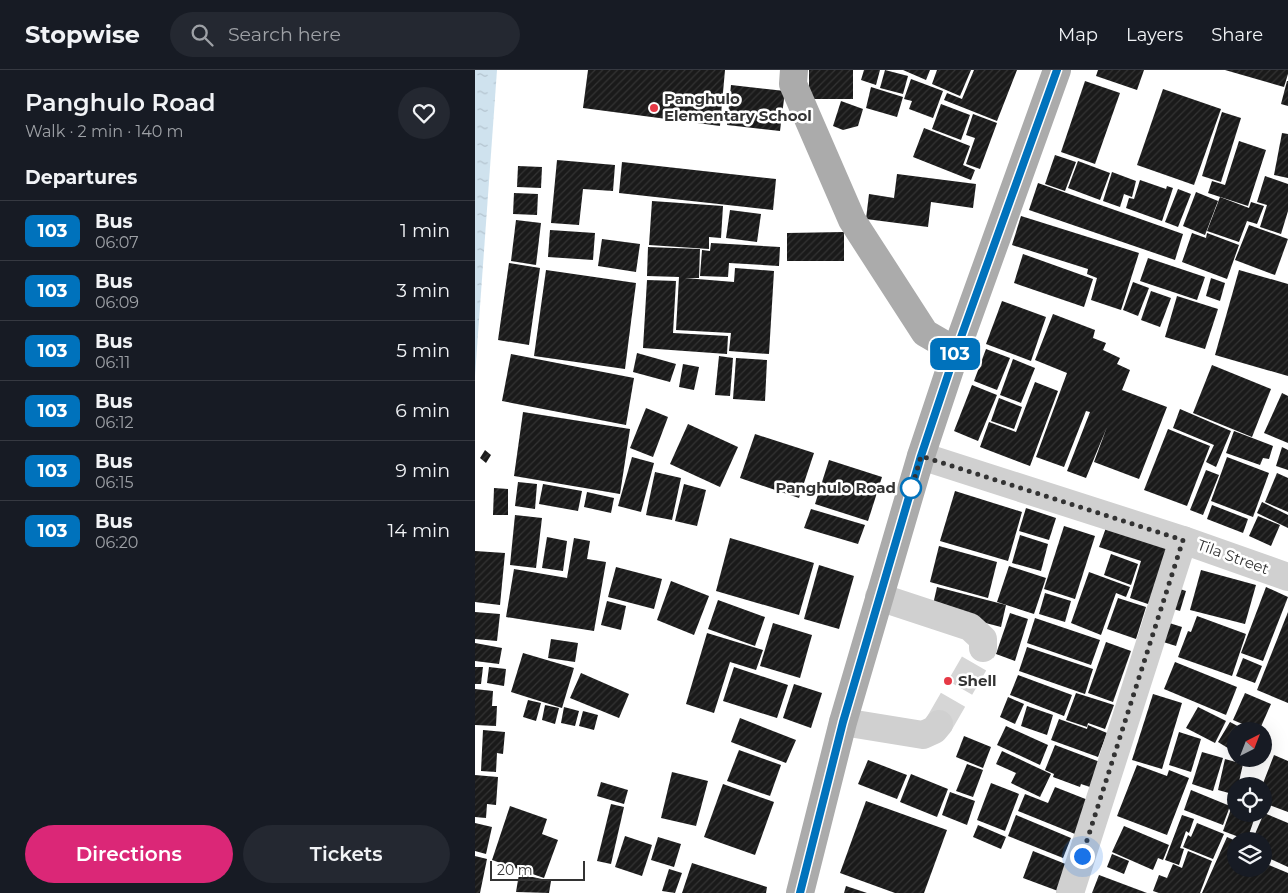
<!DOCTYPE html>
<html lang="en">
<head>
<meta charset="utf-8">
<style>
  body { margin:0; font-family:Montserrat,sans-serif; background:#242831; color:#f1f3f6; height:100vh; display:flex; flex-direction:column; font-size:19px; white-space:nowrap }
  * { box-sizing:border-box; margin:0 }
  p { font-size:16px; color:#9ea1a6 }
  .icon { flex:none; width:28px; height:28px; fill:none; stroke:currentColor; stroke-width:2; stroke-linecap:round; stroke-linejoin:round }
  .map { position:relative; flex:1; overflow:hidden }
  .side { display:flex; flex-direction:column; background:#171b24; width:475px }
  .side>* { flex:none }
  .badge { padding:0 10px; border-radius:8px; font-size:18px; line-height:32px }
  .needle { width:32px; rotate:42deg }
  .tools { position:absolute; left:752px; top:652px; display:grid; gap:10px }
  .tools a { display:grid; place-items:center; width:45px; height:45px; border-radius:50%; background:#171b24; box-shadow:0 5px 20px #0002; font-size:25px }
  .scale { position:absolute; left:15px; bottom:12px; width:95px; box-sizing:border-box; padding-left:5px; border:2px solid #333; border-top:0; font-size:14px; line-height:18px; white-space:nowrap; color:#333; -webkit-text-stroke:4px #fff; paint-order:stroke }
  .you { position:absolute; width:25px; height:25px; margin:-12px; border:4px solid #fff; border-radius:50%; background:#1a73e8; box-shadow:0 0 0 8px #1a73e833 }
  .map>.badge { position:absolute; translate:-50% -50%; box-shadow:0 0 0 2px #fff }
  h2 { padding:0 25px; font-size:19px; line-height:45px }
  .round { display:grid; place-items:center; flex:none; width:52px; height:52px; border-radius:26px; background:#242831 }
  .headline { display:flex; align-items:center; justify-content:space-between; height:85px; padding:0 25px }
  h1 { font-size:24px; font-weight:600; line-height:38px }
  .button { display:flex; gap:10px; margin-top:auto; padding:10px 25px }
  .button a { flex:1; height:58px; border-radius:30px; background:#db2777; color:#fff; font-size:20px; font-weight:600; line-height:58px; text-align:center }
  .button a+a { background:#242831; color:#f1f3f6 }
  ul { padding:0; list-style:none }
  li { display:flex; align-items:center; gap:15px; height:60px; padding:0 25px; border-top:1px solid #363941 }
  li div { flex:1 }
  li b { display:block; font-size:19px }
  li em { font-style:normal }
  li .badge { min-width:55px; font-weight:700; text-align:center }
  header { display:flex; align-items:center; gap:30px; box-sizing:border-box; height:70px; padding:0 25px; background:#171b24; border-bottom:1px solid #363941 }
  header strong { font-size:24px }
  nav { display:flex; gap:28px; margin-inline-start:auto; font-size:18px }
  .search { width:350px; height:45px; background:#242831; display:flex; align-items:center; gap:12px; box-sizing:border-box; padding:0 18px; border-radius:28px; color:#9ea1a6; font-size:19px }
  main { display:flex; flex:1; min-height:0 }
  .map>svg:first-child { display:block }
  .water { fill:url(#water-ripples) }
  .building { fill:url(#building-hatch) }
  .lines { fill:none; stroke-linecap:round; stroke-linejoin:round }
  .minor-tunnel { stroke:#d6d6d6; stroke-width:28; stroke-dasharray:28 14; stroke-linecap:butt }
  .minor { stroke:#d0d0d0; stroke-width:28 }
  .major { stroke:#ababab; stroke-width:28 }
  .line-casing { stroke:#fff; stroke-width:11 }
  .line { stroke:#0072bc; stroke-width:8 }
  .walk { stroke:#333; stroke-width:5; stroke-dasharray:0 9 }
  .poi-dot { fill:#e63946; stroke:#fff; stroke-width:2 }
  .stop-dot { fill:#fff; stroke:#0072bc; stroke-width:2.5 }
  .labels { text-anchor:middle; stroke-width:5; stroke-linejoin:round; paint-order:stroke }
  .poi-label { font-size:15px; font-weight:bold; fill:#333; stroke:#fff; text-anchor:start }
  .stop-label { font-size:15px; font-weight:bold; fill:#333; stroke:#fff; text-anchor:end }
  .street-label { font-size:15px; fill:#333; stroke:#fff }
</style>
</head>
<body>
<header>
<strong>Stopwise</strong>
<div class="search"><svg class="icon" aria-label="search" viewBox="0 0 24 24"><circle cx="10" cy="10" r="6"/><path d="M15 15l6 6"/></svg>Search here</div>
<nav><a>Map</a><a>Layers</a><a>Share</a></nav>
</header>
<main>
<section class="side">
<div class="headline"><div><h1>Panghulo Road</h1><p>Walk · 2 min · 140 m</p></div><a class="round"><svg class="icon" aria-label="heart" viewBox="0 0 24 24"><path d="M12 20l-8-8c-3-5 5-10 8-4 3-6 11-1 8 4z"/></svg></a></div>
<h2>Departures</h2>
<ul>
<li><span class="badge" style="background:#0072bc;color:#fff">103</span><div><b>Bus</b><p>06:07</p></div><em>1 min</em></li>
<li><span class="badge" style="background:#0072bc;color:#fff">103</span><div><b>Bus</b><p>06:09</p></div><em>3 min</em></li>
<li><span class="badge" style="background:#0072bc;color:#fff">103</span><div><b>Bus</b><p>06:11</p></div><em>5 min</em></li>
<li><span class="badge" style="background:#0072bc;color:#fff">103</span><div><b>Bus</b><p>06:12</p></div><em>6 min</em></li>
<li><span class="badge" style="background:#0072bc;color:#fff">103</span><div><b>Bus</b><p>06:15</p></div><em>9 min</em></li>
<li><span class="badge" style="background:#0072bc;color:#fff">103</span><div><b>Bus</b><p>06:20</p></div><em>14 min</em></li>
</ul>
<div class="button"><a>Directions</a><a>Tickets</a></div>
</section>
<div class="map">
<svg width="813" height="823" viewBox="0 0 813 823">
  <defs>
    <pattern id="water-ripples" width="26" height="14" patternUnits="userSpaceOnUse" patternTransform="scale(1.25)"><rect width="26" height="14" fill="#cfe2ee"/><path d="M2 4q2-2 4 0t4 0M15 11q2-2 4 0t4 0" fill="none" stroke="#b2c2cd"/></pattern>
    <pattern id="building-hatch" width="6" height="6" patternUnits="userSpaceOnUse" patternTransform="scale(1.25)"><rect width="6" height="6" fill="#1a1a1a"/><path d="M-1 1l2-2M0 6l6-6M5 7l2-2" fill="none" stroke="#333"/></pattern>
  </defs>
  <rect width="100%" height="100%" fill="#fff"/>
  <polygon class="water" points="0,0 22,0 0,306"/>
  <g class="building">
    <polygon points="113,0 250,0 245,56 108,38"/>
    <rect x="334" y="0" width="44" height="29"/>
    <polygon points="389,0 405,0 401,15 386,10"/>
    <polygon points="410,0 433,6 428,24 405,18"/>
    <polygon points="428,0 455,0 451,10"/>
    <polygon points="462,0 496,0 485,26 457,14"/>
    <polygon points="499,0 542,0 522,51 469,30 472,23 487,29"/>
    <polygon points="623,0 669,0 662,20 621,6"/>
    <polygon points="750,0 813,0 813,4 809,17"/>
    <polygon points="436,9 468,21 458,48 434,39 437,31 429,29"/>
    <polygon points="610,11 645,23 620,94 586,82"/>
    <polygon points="812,11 813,11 813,36 806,34"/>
    <polygon points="256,15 310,21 305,61 252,55"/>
    <polygon points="396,17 428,27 422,47 391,38"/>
    <polygon points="688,19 746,39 719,115 662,95"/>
    <polygon points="366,31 388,39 383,56 368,60 358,56"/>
    <polygon points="466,34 495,45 486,70 457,59"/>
    <polygon points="747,42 766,48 746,112 727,106"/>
    <polygon points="498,44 522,53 505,99 491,94 500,68 491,65"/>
    <polygon points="449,58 495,76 488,95 500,100 496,110 438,87"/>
    <polygon points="807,63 813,64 813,108 799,105"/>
    <polygon points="764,71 791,80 773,136 733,123 737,111 750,115"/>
    <polygon points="580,85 601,92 590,121 570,114"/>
    <polygon points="82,90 140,95 138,121 108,119 104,155 76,153"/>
    <polygon points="603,91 635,103 625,130 593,118"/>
    <polygon points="147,92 301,109 298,140 144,123"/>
    <polygon points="43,96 67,97 66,118 42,117"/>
    <polygon points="637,102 661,111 657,127 649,124 645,137 628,131"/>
    <polygon points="422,104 501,114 498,138 456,132 453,157 391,149 394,124 419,128"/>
    <polygon points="790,106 813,114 813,141 806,164 785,157 792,135 782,132"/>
    <polygon points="665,110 691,119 692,116 698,118 687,151 651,138 654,128 659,129"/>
    <polygon points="563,113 708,164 700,190 554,140"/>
    <polygon points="703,119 716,124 703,157 690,152"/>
    <polygon points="721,122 743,131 730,165 708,156"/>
    <polygon points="39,123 63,124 62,145 38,144"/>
    <polygon points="745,127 774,138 776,132 789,136 782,154 772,151 764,172 732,161"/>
    <polygon points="177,131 248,136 246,168 234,167 234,179 174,175"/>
    <polygon points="255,140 286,144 282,172 251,168"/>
    <polygon points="546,146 664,183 646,240 616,230 622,208 612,204 613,199 537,175"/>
    <polygon points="41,150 66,153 61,195 36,191"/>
    <polygon points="774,155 813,169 800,205 760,190"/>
    <polygon points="75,160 120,163 118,190 73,187"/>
    <polygon points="369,162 369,191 312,191 312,163"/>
    <polygon points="717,163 731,168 732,163 764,175 752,209 707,192"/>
    <polygon points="127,169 165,174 161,202 123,196"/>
    <polygon points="236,173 305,177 304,196 254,193 253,207 225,206 227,180 235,181"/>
    <polygon points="173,177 225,179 224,208 210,208 259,212 260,198 299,201 294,284 254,281 256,263 201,260 204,207 172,206"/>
    <polygon points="548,184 618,209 609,237 539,213"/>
    <polygon points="673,188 730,207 722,230 665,211"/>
    <polygon points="34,193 65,198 54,275 23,270"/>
    <polygon points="71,200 161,213 150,299 59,286"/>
    <polygon points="764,200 813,214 813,306 740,285"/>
    <polygon points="736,208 750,213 745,231 731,226"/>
    <polygon points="172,210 201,211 198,263 253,266 252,284 168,278"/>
    <polygon points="658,212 674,218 663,246 648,240"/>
    <polygon points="676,221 696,228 685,257 666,250"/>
    <polygon points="702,226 743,239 730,279 690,267"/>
    <polygon points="527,231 571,247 556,291 511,274"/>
    <polygon points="578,244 620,260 618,268 631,273 628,280 645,288 642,294 655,300 647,320 692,337 664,409 619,392 632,357 611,408 592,401 615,342 611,341 589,397 561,387 592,303 560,290"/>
    <polygon points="511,279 535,288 522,320 499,311"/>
    <polygon points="162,283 201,294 195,312 158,302"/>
    <polygon points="36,284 159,308 151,355 27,331"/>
    <polygon points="244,286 258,288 255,326 240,325"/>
    <polygon points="261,288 292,290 290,331 258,329"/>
    <polygon points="538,289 560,298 546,333 525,325"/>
    <polygon points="208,294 224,297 219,320 204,317"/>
    <polygon points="737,295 796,319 777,367 718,343"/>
    <polygon points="560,312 583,321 555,396 505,377 514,352 541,362"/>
    <polygon points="497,315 522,325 503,371 479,361"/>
    <polygon points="807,323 813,326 813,373 789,363"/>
    <polygon points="524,328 547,337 539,359 516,351"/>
    <polygon points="171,338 193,347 178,387 155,378"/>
    <polygon points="705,339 756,361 741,397 731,392 739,375 698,358"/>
    <polygon points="48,342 155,359 145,424 39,406"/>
    <polygon points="213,354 263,377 245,417 195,394"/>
    <polygon points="693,359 735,376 712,436 669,420"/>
    <polygon points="759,361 798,376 794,389 788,388 785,395 751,383"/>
    <polygon points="280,364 339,383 324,428 265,408"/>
    <polygon points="807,377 813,380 813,400 801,396"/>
    <polygon points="10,380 16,385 11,393 5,388"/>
    <polygon points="157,387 179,393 166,442 143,436"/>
    <polygon points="752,387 794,403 778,447 736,431"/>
    <polygon points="354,390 407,407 393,451 340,434"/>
    <polygon points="731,400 744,405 728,445 715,440"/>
    <polygon points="180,402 206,408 197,450 171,445"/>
    <polygon points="802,403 813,408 813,442 790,432"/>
    <polygon points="43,412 62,414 60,439 40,436"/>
    <polygon points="68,414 107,421 103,441 64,434"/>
    <polygon points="209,414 231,420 222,456 200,451"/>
    <polygon points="19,418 33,419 33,445 18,445"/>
    <polygon points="480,421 547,442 533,491 465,471"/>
    <polygon points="112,422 139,428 136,443 109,437"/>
    <polygon points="787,432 813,445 813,458 782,443"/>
    <polygon points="737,435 773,449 768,463 732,449"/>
    <polygon points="551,438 581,448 574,470 544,461"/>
    <polygon points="336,439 390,455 383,474 329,458"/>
    <polygon points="40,445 67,448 61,498 35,495"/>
    <polygon points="783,446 805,455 796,476 774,466"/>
    <polygon points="632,455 694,475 676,535 655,528 666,491 624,477"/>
    <polygon points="589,456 620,466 600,529 569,519"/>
    <polygon points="545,465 573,474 566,501 537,493"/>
    <polygon points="72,467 92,471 88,501 67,498"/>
    <polygon points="99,468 115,471 112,489 131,492 119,561 31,547 39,499 92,508"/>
    <polygon points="255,468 339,493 324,545 241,521"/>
    <polygon points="464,476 522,492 513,528 455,512"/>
    <polygon points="0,481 30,483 25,535 0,532"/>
    <polygon points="636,484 663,494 656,515 629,505"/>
    <polygon points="344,495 379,506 364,559 329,549"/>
    <polygon points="534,496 571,508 559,544 522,532"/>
    <polygon points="141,497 187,509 179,539 133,527"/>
    <polygon points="726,500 781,515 770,554 715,540"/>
    <polygon points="614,502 655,517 651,527 641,523 626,565 596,553"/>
    <polygon points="196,511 234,526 219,565 182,550"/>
    <polygon points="462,517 531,535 526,557 457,539"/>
    <polygon points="699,517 711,521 705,541 692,537"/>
    <polygon points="791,517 813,527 788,591 766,583"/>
    <polygon points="570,523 596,531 590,552 564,544"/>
    <polygon points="643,528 671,537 661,569 632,559"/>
    <polygon points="243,530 290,547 280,576 233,559"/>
    <polygon points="132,531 151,536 146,560 126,555"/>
    <polygon points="0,542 25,544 22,571 0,569"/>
    <polygon points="813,542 813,633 782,620"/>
    <polygon points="535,543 553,549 540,591 521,584"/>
    <polygon points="722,546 771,564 757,606 703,587 713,561 716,562"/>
    <polygon points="560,548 625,570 616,595 552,573"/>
    <polygon points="688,551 707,557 701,576 682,570"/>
    <polygon points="298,553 337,565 325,608 285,596"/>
    <polygon points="232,563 288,580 281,600 255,592 239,643 211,634"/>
    <polygon points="76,569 103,573 100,592 73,588"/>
    <polygon points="631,572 656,581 638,632 613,623"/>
    <polygon points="0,573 27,578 24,594 0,591"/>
    <polygon points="552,577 618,599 610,624 544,601"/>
    <polygon points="48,583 99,598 87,638 36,622"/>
    <polygon points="768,588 787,596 780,613 761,606"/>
    <polygon points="700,592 762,617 751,645 689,619"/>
    <polygon points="0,597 8,597 6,614 0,614"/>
    <polygon points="14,597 31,599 29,616 12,613"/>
    <polygon points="259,597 313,615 302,648 248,631"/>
    <polygon points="106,603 154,624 144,648 95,628"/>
    <polygon points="543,605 597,625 589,646 535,625"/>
    <polygon points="319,614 347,623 336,658 308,648"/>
    <polygon points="0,619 18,621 17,636 22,636 21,656 0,655"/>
    <polygon points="601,623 639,635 630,659 613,653 612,657 591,650"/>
    <polygon points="770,623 796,634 784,661 758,650"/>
    <polygon points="678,624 707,633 687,699 657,690"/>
    <polygon points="533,627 549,634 540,654 525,647"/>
    <polygon points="53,630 66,633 61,651 48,647"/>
    <polygon points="70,635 84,638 80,654 67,650"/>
    <polygon points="552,636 578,645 572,665 546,656"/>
    <polygon points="89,637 104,641 100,656 86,653"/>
    <polygon points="723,637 751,651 740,673 711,658"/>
    <polygon points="108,641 123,645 119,660 104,656"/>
    <polygon points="265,648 321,670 311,693 256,672"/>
    <polygon points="584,649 612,659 613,655 632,663 623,687 576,670"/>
    <polygon points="755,652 772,661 761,661 761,683 743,672"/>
    <polygon points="531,656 573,675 565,695 522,675"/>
    <polygon points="8,660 30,662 28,684 22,683 21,702 6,701"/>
    <polygon points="704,662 726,669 716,702 694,695"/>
    <polygon points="489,666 516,677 508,698 481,687"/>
    <polygon points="580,675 625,692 615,717 606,714 605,717 578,707 579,704 570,700"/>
    <polygon points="264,680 306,695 295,726 252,711"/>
    <polygon points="527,681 576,704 565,727 536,713 541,703 521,694"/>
    <polygon points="727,682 748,688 738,721 717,714"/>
    <polygon points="799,685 813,691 813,742 789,733 789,716 787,716"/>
    <polygon points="750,689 768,694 763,716 761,716 761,725 743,720"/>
    <polygon points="393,690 432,705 422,729 383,714"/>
    <polygon points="492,694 508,700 498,727 481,721"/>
    <polygon points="662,695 692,706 694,700 714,708 692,765 642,746"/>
    <polygon points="197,702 233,711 221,756 186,748"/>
    <polygon points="436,704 473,719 462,747 425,732"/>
    <polygon points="0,705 23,707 21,735 12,734 11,748 0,747"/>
    <polygon points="126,712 153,720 149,734 122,726"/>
    <polygon points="516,713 544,724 530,761 502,750"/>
    <polygon points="248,714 299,732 280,785 229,767"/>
    <polygon points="580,717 613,730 600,764 543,741 550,724 573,733"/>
    <polygon points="716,720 755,736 748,755 709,740"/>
    <polygon points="475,722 500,731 492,755 467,745"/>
    <polygon points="760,728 761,728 761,744 781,744 772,770 748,761"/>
    <polygon points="391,731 472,760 449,823 420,823 365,803"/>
    <polygon points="136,734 149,737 136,794 122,791"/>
    <polygon points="35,736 72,749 67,764 83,770 69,808 17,790"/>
    <polygon points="789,743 813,753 813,797 789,786 789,771 777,771"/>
    <polygon points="541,745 596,768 588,788 533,766"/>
    <polygon points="707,745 719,749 714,763 711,761 705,778 709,779 704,795 690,790"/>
    <polygon points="0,753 17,757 11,784 0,781"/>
    <polygon points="722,753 749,764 738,789 708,777 713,765 716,767"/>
    <polygon points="503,755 531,767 526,779 498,767"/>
    <polygon points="649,756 694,775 688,790 683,788 678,800 637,782"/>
    <polygon points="150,766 177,775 167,806 140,797"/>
    <polygon points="183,767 206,774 199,797 176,790"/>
    <polygon points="752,767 761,771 761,799 777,804 780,799 789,799 789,793 813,803 813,823 727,823"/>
    <polygon points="558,781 593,795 583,821 548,808"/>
    <polygon points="713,781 737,791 725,823 684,823 678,821 684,805 692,808 698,794 707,798"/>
    <polygon points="637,784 654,791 649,804 632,797"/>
    <polygon points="0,786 12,789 5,823 0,823"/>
    <polygon points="217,793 292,817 291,823 207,823"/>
    <polygon points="194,799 207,803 200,823 187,821"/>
    <polygon points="44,804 76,811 74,823 41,822"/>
    <polygon points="624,805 672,823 617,823"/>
    <polygon points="371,816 392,823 369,823"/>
  </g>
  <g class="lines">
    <polyline class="minor-tunnel" points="464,654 508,578"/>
    <g class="minor">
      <polyline points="446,386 708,470 813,507"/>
      <polyline points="404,527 495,557 508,569 508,578"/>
      <polyline points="368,652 448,665 459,660 464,654"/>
      <polyline points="595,823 708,470"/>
    </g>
    <g class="major">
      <polyline points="319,0 318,14 377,150 450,263 481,281"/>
      <polyline points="325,823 368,652 446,386 481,281 582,0"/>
    </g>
  </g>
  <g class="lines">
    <g class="line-casing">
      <polyline id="line" points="325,823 368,652 446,386 481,281 582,0"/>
    </g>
    <use href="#line" class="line"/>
    <polyline class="walk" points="436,418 436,421 446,386 708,470 607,786"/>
  </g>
  <g class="poi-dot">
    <circle cx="179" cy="38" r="5"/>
    <circle cx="473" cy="611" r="5"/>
  </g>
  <circle class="stop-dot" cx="436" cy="418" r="10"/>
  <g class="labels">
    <g class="poi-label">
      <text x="189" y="34">Panghulo<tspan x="189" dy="17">Elementary School</tspan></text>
      <text x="483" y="616">Shell</text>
    </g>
    <g class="stop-label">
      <text x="421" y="423">Panghulo Road</text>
    </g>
    <g class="street-label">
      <text transform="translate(758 487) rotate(20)" y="5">Tila Street</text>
    </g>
  </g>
</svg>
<div class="tools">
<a><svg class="needle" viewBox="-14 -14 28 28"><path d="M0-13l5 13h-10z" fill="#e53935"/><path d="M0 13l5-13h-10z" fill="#9ea1a6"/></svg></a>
<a><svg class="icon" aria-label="locate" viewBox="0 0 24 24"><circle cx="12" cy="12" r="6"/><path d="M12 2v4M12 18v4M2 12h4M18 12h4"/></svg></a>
<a><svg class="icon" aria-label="layers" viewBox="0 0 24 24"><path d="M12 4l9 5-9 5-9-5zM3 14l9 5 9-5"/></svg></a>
</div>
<div class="scale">20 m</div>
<div class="you" style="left:607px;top:786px"></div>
<b class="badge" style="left:480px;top:284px;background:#0072bc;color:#fff">103</b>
</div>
</main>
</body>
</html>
